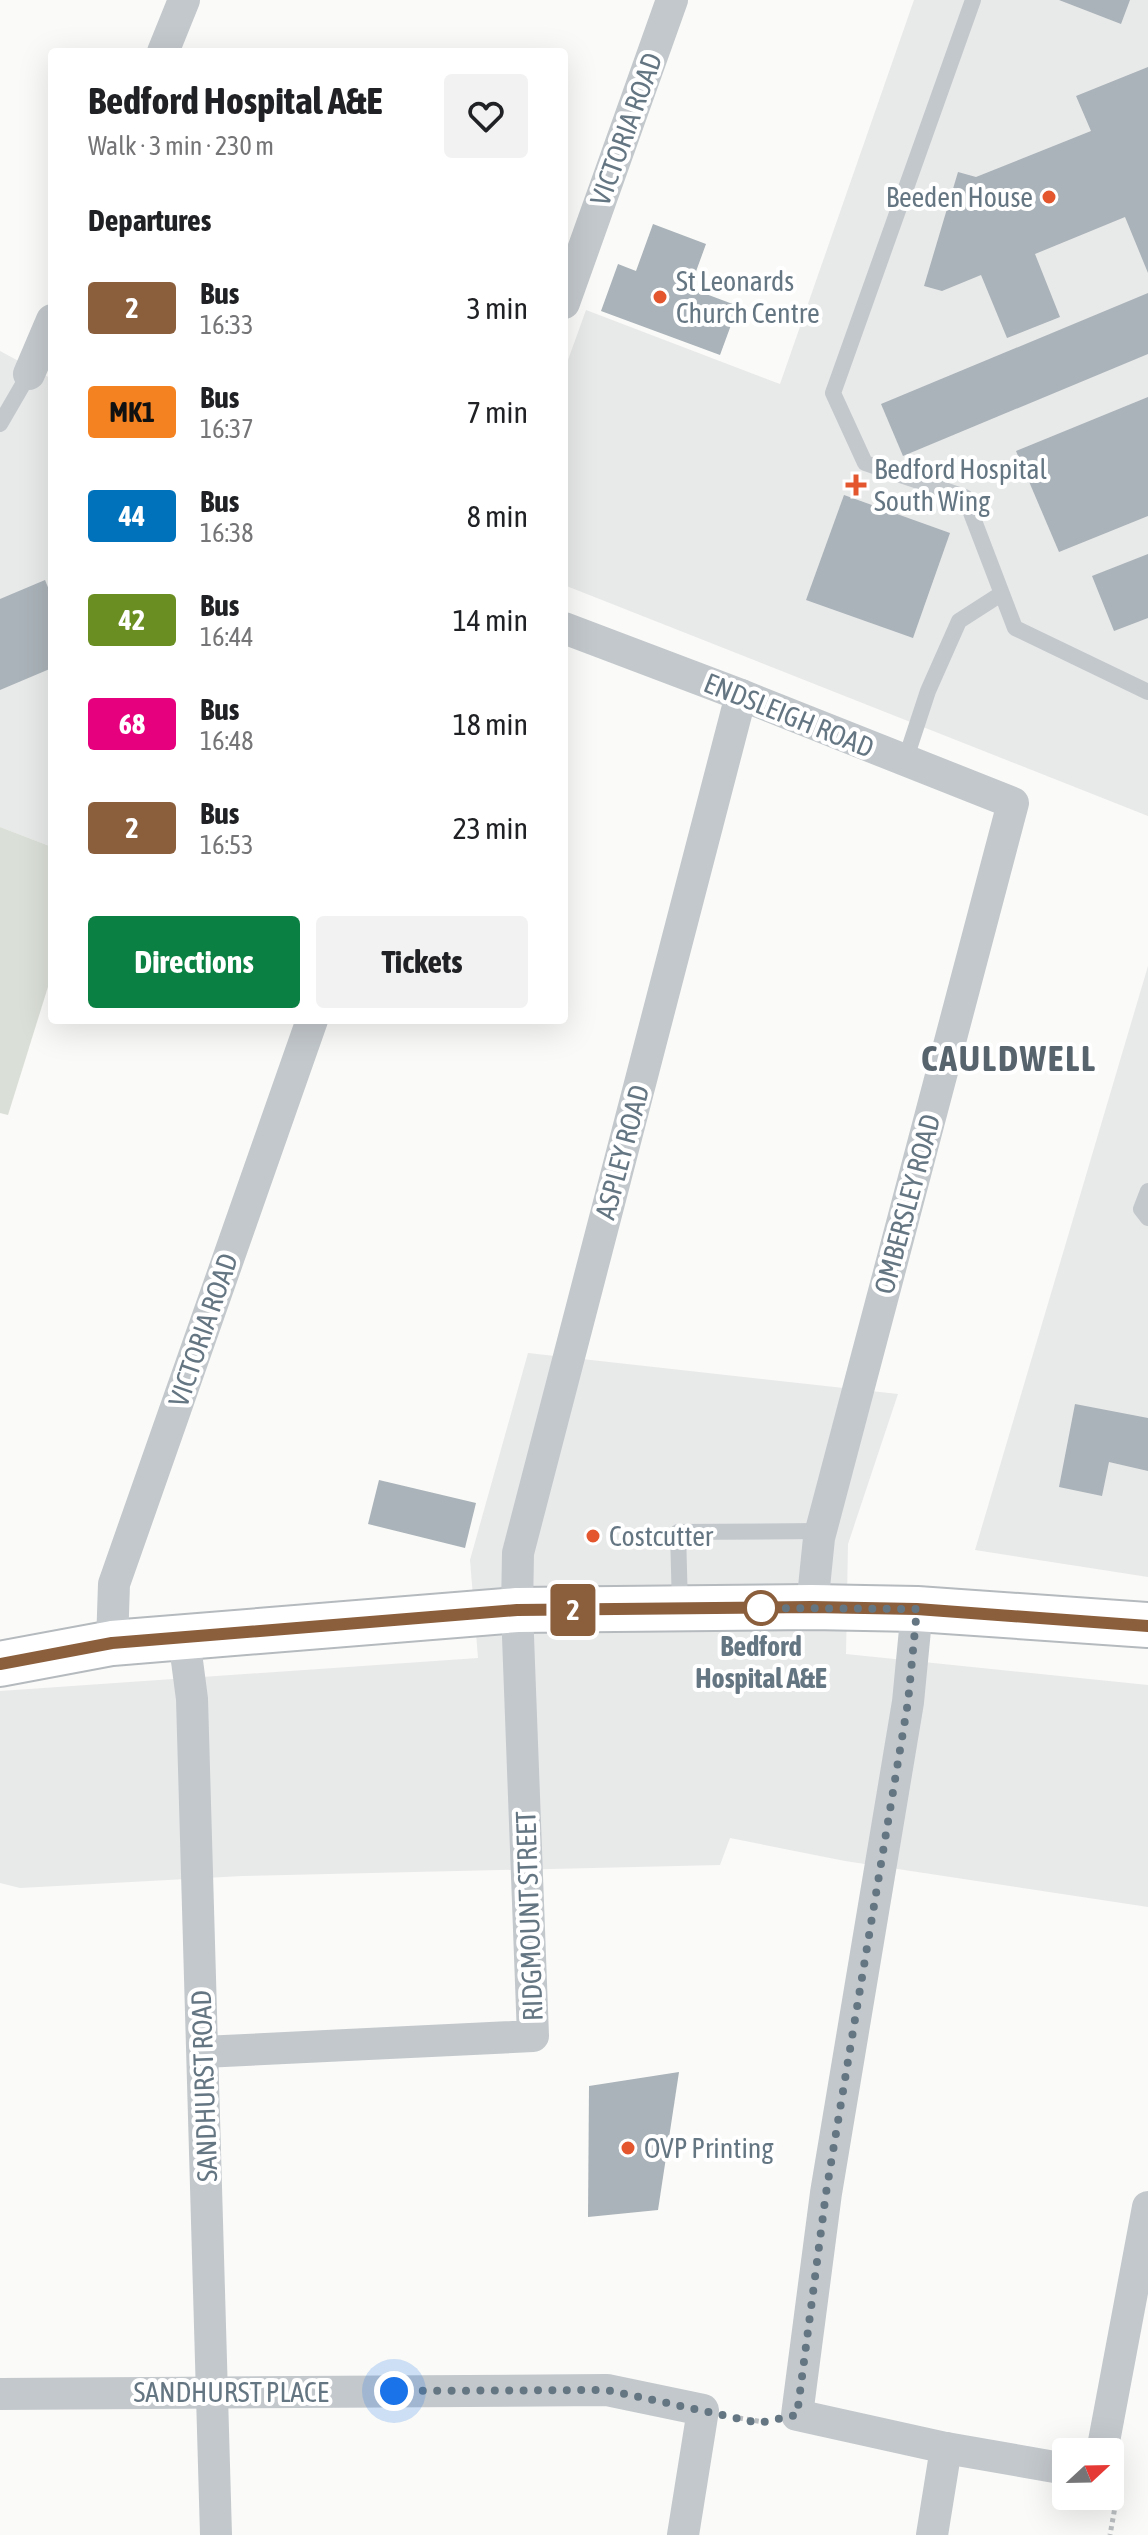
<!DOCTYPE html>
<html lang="en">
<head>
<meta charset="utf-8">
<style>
  body { margin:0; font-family:"Asap Condensed",sans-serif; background:#f2f2f2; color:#202124; height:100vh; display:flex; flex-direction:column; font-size:30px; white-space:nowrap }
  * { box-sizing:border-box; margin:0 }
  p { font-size:26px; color:#757577 }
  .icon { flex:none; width:44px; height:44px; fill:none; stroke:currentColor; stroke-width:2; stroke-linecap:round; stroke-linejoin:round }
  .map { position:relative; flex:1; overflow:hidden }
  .panel { position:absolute; left:48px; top:48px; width:520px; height:976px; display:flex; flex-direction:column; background:#fff; border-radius:8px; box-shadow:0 8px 32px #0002 }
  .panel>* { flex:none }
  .badge { padding:0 16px; border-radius:6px; font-size:28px; line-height:52px }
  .needle { width:52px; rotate:68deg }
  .fabs { position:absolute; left:1052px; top:2438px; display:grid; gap:16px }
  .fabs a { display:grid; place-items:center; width:72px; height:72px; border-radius:8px; background:#fff; box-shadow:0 8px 32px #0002; font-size:40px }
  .you { position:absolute; width:40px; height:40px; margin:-20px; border:6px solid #fff; border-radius:50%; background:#1a73e8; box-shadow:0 0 0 12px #1a73e833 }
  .map>.badge { position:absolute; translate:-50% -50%; box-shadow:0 0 0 4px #fff }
  h2 { padding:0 40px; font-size:30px; line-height:72px }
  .round { display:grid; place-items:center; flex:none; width:84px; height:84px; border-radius:8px; background:#f2f2f2 }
  .summary { display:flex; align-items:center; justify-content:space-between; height:136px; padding:0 40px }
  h1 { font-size:38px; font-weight:700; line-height:60px }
  .button { display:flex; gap:16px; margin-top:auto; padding:16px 40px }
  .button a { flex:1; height:92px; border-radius:8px; background:#0b8043; color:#fff; font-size:32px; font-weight:700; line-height:92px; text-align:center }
  .button a+a { background:#f2f2f2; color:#202124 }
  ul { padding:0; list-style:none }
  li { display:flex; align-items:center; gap:24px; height:104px; padding:0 40px }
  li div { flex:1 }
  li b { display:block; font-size:30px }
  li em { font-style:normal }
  li .badge { min-width:88px; font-weight:700; text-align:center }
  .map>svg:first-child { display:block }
  .built { fill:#e8e9e9 }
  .green { fill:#dadfd7 }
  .building { fill:#aab3b9 }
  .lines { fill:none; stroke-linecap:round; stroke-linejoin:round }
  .primary-casing { stroke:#b5babe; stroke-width:48 }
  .path { stroke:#bbbfc2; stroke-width:5; stroke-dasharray:4 4; stroke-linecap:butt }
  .service { stroke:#c3c8cc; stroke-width:16 }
  .minor { stroke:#c3c8cc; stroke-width:32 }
  .primary { stroke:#fff; stroke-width:44 }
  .line-casing { stroke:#fff; stroke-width:18 }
  .line { stroke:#8b5e3c; stroke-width:12 }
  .walk { stroke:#657683; stroke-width:8; stroke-dasharray:0 14.4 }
  .poi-dot { fill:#e4572e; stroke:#fff; stroke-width:3 }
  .stop-dot { fill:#fff; stroke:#8b5e3c; stroke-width:4 }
  .labels { text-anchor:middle; stroke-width:8; stroke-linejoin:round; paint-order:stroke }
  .street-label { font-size:28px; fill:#657683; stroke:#fff }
  .poi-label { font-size:28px; fill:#657683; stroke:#fff; text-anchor:start }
  .stop-label { font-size:28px; font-weight:bold; fill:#657683; stroke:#fff }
  .district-label { font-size:36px; font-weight:bold; letter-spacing:2px; fill:#57646e; stroke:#fff }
</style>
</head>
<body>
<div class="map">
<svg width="1148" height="2535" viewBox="0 0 1148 2535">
  <rect width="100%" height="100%" fill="#fafaf8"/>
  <g class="built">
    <polygon points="914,0 1148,0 1148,816 564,585 564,371 586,310 780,384"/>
    <polygon points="0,351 52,379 52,847 0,827"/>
    <polygon points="1148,966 1148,1577 975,1550"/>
    <polygon points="528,1353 898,1394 848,1544 846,1654 1148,1685 1148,1907 845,1861 730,1838 720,1865 242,1876 20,1888 0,1883 0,1691 478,1658 470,1560"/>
  </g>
  <polygon class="green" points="0,827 52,847 52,974 8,1115 0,1113"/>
  <g class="building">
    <polygon points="1059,0 1130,0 1121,24"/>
    <polygon points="1148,67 1148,273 1125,217 1035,254 1060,317 1007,338 981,275 942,291 924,286 958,172 976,177 1091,131 1076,96"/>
    <polygon points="653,224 706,244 690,288 738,306 720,355 601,311 618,264 636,271"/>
    <polygon points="1148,293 1148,354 903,456 881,404"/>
    <polygon points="1148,397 1148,516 1059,552 1016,451"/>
    <polygon points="844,495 950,533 913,638 806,600"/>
    <polygon points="1148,554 1148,618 1114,631 1092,576"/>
    <polygon points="45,580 52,597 52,668 0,690 0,599"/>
    <polygon points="1075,1404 1148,1418 1148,1471 1109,1462 1102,1496 1059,1487"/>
    <polygon points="379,1480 476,1503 465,1548 368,1524"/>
    <polygon points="679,2072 658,2210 588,2217 589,2086"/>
  </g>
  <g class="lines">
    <g class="primary-casing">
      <polyline id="primary" points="0,1664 112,1643 517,1610 812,1607 917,1609 1148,1625"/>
    </g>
    <g class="path">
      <polyline points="739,2418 764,2422"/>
      <polyline points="1109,2496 1115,2507 1110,2535"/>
    </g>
    <g class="service">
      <polyline points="973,0 833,393 865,463 965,497 1015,628 1148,692"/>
      <polyline points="0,424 29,374"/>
      <polyline points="905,761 928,691 959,621 1001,594"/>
      <polyline points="1148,1191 1141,1209 1148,1218"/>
      <polyline points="680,1607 678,1532 821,1531"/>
    </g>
    <g class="minor">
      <polyline points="163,52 184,0"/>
      <polyline points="564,303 672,0"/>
      <polyline points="29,374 52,320"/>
      <polyline points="564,628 741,695 1013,803 819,1538 812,1607"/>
      <polyline points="917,1609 908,1702 826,2193 797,2415 946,2448 1066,2469"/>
      <polyline points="184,1638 192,1699 216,2535"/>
      <polyline points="112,1643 114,1584 312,1020"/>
      <polyline points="203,2052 533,2036 517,1610 518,1553 741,695"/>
      <polyline points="0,2394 607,2390 703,2410 683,2535"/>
      <polyline points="1102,2452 1148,2207"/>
      <polyline points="932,2535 946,2448"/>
    </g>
    <use href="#primary" class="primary"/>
  </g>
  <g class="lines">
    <g class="line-casing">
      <polyline id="line" points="0,1664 112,1643 517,1610 812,1607 917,1609 1148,1626"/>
    </g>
    <use href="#line" class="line"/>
    <polyline class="walk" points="394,2391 607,2390 759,2423 797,2415 826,2193 908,1702 917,1609 761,1608"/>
  </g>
  <g class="poi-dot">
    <circle cx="1049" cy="197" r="8"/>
    <circle cx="660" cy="297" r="8"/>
    <path d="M852 473h8v8h8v8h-8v8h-8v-8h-8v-8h8z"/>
    <circle cx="593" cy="1536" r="8"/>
    <circle cx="628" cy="2148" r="8"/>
  </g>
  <circle class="stop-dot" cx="761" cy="1608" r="16"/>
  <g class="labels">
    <g class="street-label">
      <text transform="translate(626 129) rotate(-70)" y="10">VICTORIA ROAD</text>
      <text transform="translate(789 715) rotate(22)" y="10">ENDSLEIGH ROAD</text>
      <text transform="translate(622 1152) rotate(-75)" y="10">ASPLEY ROAD</text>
      <text transform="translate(907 1204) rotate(-75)" y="10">OMBERSLEY ROAD</text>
      <text transform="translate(203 1330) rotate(-71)" y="10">VICTORIA ROAD</text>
      <text transform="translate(529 1916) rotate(-92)" y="10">RIDGMOUNT STREET</text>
      <text transform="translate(204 2086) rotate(-92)" y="10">SANDHURST ROAD</text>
      <text x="231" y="2402">SANDHURST PLACE</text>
    </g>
    <g class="poi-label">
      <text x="1033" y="207" text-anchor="end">Beeden House</text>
      <text x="676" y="291">St Leonards<tspan x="676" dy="32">Church Centre</tspan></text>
      <text x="874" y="479">Bedford Hospital<tspan x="874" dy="32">South Wing</tspan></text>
      <text x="609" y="1546">Costcutter</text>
      <text x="644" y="2158">OVP Printing</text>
    </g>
    <g class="stop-label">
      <text x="761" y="1656">Bedford<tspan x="761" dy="32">Hospital A&amp;E</tspan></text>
    </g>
    <g class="district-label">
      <text x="1009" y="1071">CAULDWELL</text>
    </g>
  </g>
</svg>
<div class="fabs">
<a><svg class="needle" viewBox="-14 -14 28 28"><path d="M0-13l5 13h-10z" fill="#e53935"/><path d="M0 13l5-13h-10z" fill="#757577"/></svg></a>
</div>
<div class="you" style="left:394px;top:2391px"></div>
<b class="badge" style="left:573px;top:1610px;background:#8b5e3c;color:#fff">2</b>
<section class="panel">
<div class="summary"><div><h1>Bedford Hospital A&amp;E</h1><p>Walk · 3 min · 230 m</p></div><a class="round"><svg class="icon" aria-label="heart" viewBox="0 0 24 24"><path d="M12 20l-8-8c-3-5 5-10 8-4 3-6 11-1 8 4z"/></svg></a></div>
<h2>Departures</h2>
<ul>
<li><span class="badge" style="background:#8b5e3c;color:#fff">2</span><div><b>Bus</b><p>16:33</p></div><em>3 min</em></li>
<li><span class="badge" style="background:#f58220;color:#111">MK1</span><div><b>Bus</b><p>16:37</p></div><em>7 min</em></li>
<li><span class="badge" style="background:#0072bc;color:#fff">44</span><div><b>Bus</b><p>16:38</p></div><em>8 min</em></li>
<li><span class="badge" style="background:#6b8e23;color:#fff">42</span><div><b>Bus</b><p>16:44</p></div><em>14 min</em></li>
<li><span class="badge" style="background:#e6007e;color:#fff">68</span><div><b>Bus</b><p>16:48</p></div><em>18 min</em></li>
<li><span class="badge" style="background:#8b5e3c;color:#fff">2</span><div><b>Bus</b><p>16:53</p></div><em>23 min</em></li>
</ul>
<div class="button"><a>Directions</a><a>Tickets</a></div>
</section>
</div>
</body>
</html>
